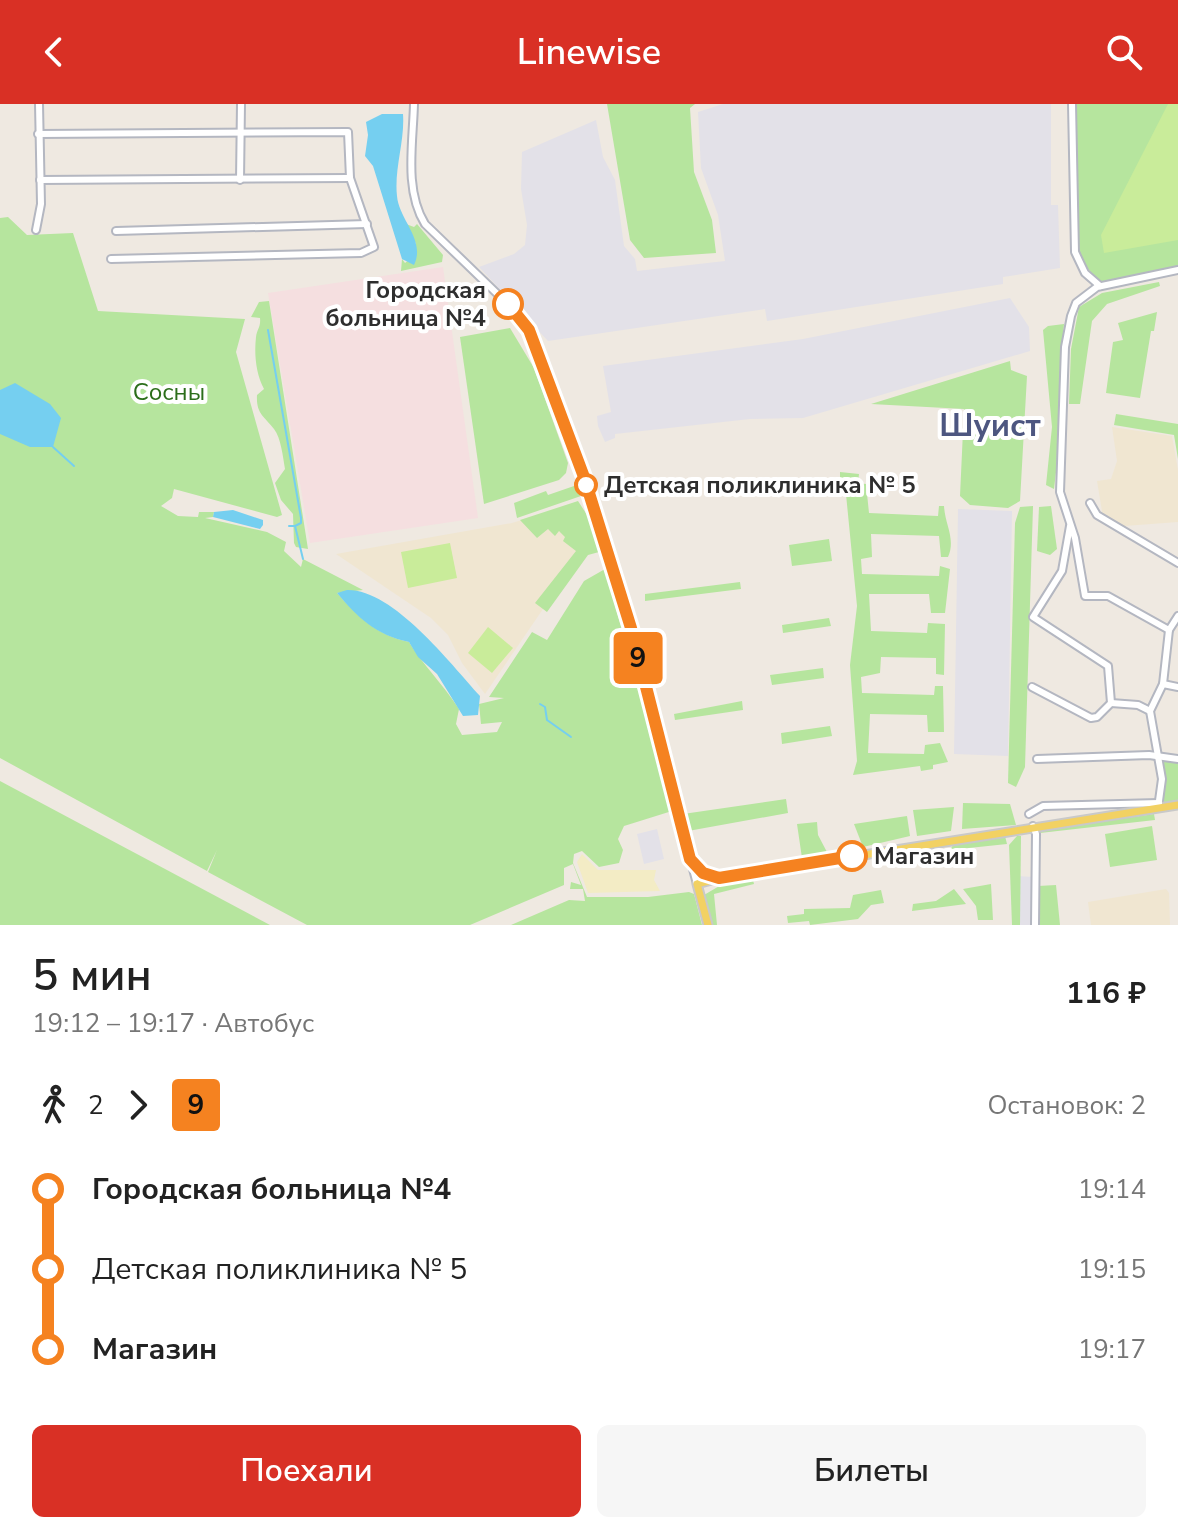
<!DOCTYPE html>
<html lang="ru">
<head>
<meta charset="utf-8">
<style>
  body { margin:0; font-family:"Nunito Sans",sans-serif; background:#f6f6f6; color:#222; height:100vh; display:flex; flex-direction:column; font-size:30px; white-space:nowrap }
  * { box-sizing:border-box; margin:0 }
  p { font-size:26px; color:#767676 }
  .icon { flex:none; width:44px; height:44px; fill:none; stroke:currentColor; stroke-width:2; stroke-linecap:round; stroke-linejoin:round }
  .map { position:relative; height:821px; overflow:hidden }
  .drawer { display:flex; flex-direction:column; background:#fff; flex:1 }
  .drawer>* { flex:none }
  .badge { padding:0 16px; border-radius:6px; font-size:28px; line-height:52px }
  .map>.badge { position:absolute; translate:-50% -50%; box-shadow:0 0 0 4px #fff }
  .legs { display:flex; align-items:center; gap:12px; height:88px; padding:0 32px; font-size:26px }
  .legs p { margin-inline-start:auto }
  .headline { display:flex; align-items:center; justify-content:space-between; height:136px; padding:0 32px }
  h1 { font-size:44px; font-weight:600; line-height:60px }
  .action { display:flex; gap:16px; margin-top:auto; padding:16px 32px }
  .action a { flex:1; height:92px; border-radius:12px; background:#d93025; color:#fff; font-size:32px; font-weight:600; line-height:92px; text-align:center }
  .action a+a { background:#f6f6f6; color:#222 }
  ul { padding:0 32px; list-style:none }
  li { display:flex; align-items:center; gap:28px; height:80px; font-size:30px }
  li i { display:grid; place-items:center; width:12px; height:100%; margin:0 10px; background:currentColor }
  li i::after { content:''; width:20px; height:20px; margin:-10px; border:6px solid; border-radius:50%; background:#fff }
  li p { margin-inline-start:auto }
  li:first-child i { background:linear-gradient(#0000 50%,currentColor 0) }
  li:last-child i { background:linear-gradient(currentColor 50%,#0000 0) }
  header { display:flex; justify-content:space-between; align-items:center; height:104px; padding:0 32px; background:#d93025; color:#fff; font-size:36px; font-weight:600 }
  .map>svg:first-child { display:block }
  .industrial { fill:#e3e1e8 }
  .education { fill:#f0e6d1 }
  .medical { fill:#f5dfe0 }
  .green { fill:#b6e59e }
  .sand { fill:#f3ecc5 }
  .pitch { fill:#c9ec9a }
  .water { fill:#75cff0 }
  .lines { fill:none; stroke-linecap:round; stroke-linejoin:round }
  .stream { stroke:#75cff0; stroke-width:2 }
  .minor-casing { stroke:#b4b7c1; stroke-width:10 }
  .major-casing { stroke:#c9c9c9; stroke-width:11 }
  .minor { stroke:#fff; stroke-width:6 }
  .major { stroke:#f2d163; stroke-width:7 }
  .line-1-casing { stroke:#fff; stroke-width:18 }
  .line-1 { stroke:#f58220; stroke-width:12 }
  .stop-1-dot { fill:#fff; stroke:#f58220; stroke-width:4 }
  .labels { text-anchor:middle; stroke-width:8; stroke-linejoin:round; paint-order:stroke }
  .stop-label { font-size:24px; font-weight:bold; fill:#2e2e2e; stroke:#fff; text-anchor:start }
  .park-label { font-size:24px; fill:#2c6e1b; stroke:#fff }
  .district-label { font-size:32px; font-weight:bold; fill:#4d5680; stroke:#fff }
</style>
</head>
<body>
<header><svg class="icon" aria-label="back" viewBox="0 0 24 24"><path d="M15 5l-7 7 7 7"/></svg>Linewise<svg class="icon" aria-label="search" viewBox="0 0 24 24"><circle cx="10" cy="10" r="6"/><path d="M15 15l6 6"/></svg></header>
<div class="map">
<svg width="1178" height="821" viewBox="0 0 1178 821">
  <rect width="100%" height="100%" fill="#efe9e1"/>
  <g class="industrial">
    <polygon points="723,0 1051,0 1051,101 1058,101 1060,164 1003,173 1003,180 767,217 765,205 548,237 479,163 514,150 525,141 527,121 521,85 522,48 596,16 603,53 615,76 624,142 635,155 637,167 725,157 718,111 701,64 698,8"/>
    <polygon points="1010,194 1029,223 1030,247 803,314 750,315 615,330 615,334 605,338 598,322 597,312 611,308 603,262 803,235"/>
    <polygon points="958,405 1012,407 1008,652 954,650"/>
    <polygon points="657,725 664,755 644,760 637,730"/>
    <polygon points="1015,772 1034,773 1033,821 1013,821"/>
  </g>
  <g class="education">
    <polygon points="1112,323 1172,332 1178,366 1178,418 1111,423 1104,419 1097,377 1111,375 1117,357"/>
    <polygon points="557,405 584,445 485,590 462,559 448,531 431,514 336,450 512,419"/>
    <polygon points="1166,785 1169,789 1170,821 1091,821 1088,798"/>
  </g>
  <polygon class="medical" points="443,163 478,414 310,439 268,189"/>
  <g class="green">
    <polygon points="695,0 690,4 694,68 712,116 716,149 644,154 630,136 607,0"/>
    <polygon points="1073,0 1178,0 1178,162 1100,179 1083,159 1076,140"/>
    <path d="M8,113L27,131L73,129L98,207L245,215L236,248L282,411L277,413L174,385L172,394L161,402L178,412L198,413L199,408H214L213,413L205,414L267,428L286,438L284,447L301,463L303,455L363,486L337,489C359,514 377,531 409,538C423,561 443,580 459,605L456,620L462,631L497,628L502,618L481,620L479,600L504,594L489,593L532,528L547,536L584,477L605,465L672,707L624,722L618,735L623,746L619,759L599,763L582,747L574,750L573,759L587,793H648L689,788L694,790L702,821H511L569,796L585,797L583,785H570L571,778L581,781L573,760L564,764V781L470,821H307L208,768L217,746L207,767L0,654V114Z"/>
    <polygon points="406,120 414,123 417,120 443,151 442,158 401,167 402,155 405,159 416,150 416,140"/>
    <polygon points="1159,178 1160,182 1107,200 1092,217 1080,300 1069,300 1071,245 1079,203 1102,189"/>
    <path d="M269,197L308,445L296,443L294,439L293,410L281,396L275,379L285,365C283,353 281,334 274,325C264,312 256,310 257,291L264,285C256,270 254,251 256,233C257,225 261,223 260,214L251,213L259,198Z"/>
    <polygon points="1157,208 1154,227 1151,227 1140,294 1106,289 1113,238 1123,236 1118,219"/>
    <path d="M1064,220C1058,275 1062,330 1054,385L1046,381L1052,323L1043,226L1048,222Z"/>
    <polygon points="510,224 534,264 568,359 566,369 559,376 484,400 460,233"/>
    <polygon points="1010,257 1011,266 1027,272 1020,397 1008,404 970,401 960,392 964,305 871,300"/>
    <polygon points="1116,310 1178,320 1178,355 1174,331 1114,321"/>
    <path d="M840,368L859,370L858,379L866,380L869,409L938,412L939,402H944C945,421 956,435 948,453H941L939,432L871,430L872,453L861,455L862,470L939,472L940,462L950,465L945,509H931L929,490H869L871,527L927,529L928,519L945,520L944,571L936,570V554L881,553L880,569L861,573L862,589L934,591L935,582H943L944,628H928L927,611L870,610L868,649L924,650L925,641L940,639L948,658L933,661V665L921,667L920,662L853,671L857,657L850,561L857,502L845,380L840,376Z"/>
    <polygon points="574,378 580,380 581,392 517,414 514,399 546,387 548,391 574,382"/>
    <polygon points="578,397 591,417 599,448 588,451 547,508 535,499 576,447 563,437 565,433 559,427 555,432 548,425 537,434 520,416"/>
    <polygon points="1033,402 1025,663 1016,683 1008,679 1015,419 1020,403"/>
    <polygon points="1051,402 1057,445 1050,451 1037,447 1039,403"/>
    <polygon points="829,435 832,457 792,462 789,441"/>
    <polygon points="740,478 741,485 645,497 645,490"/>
    <polygon points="829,514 831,522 783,529 782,521"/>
    <polygon points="823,564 824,574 772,581 770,571"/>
    <polygon points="742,597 743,606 675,616 674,610"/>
    <polygon points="830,622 832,632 782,640 781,629"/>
    <polygon points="1163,658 1178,658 1178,696 1162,699"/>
    <polygon points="0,677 270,821 0,821"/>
    <polygon points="786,695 788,709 688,727 683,710"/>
    <polygon points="963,699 1010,700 1016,721 962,725"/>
    <polygon points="954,703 951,727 917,732 913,706"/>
    <polygon points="1154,710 1155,716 1040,729 1043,726"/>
    <polygon points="907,712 910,732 863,743 854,720"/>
    <polygon points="817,718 818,731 828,750 802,754 797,720"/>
    <polygon points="1152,722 1157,756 1110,763 1105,730"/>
    <polygon points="1005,732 1007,740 950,746 955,738"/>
    <polygon points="1017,732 1021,732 1020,821 1012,821 1009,741"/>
    <polygon points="753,776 754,780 714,790 717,821 710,821 704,791 721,781"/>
    <polygon points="991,780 993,816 978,816 976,802 963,785"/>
    <polygon points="1056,781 1060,821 1038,821 1038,782"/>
    <polygon points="954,785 966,800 912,807 913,800 936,797"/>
    <polygon points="881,786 884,799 871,801 858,815 810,821 809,817 788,819 787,812 804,810 804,805 850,804 853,791"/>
  </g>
  <polygon class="sand" points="582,750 598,766 656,766 654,776 660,787 588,789 577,758"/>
  <g class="pitch">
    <polygon points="1168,0 1178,0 1178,136 1104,149 1101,131"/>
    <polygon points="450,439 457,474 408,484 401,448"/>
    <polygon points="488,523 513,544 492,569 468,549"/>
  </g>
  <g class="water">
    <path d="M382,10H403C405,37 394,65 397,92C399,116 426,136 414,161L402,155L373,62L365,52L368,31L366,18Z"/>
    <polygon points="15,279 50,300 61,314 53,343 30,343 0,330 0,286"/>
    <polygon points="233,406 263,416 263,421 260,425 213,413 214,408"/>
    <path d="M347,486C393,485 450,559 480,592L478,611L463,612L437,570L418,553L409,538C376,531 358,514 337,489Z"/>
  </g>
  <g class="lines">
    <g class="stream">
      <polyline points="268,226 301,414 301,419 295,422"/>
      <polyline points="53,343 74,362"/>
      <polyline points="289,422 295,422 303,455"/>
      <polyline points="540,600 545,603 547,616 571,633"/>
    </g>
    <g class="minor-casing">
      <g id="minor">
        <path d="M414,0C413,39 404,86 425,120L514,206L529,226C603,405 647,594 697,780"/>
        <polyline points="1072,0 1075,148 1085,169 1100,182"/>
        <polyline points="38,30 348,28 350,74 374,143 361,149 111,155"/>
        <polyline points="40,76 350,74"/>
        <polyline points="240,76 241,0"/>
        <polyline points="36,126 41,100 39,0"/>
        <polyline points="116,127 367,120"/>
        <polyline points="1090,399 1097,411 1178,459"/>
        <polyline points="1070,422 1062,467 1033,513 1108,562 1111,599"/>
        <polyline points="1169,526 1108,492 1085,492 1075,434 1060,388 1065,243 1071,212 1076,199 1097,183 1178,166"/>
        <polyline points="1163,580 1178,583"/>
        <polyline points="1032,583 1091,614 1097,613 1111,599"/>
        <polyline points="1111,599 1138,601 1150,607"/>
        <polyline points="1037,655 1149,651 1178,655"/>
        <polyline points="1158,704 1162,675 1150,607 1163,580 1169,526 1178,512"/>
        <polyline points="1029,710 1043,702 1159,699"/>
        <polyline points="1033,722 1036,730 1035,821"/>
        <polyline points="692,758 703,769 719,774"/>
      </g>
    </g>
    <g class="major-casing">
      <polyline id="major" points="708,821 697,780 719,774 1178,701"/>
    </g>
    <use href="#minor" class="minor"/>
    <use href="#major" class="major"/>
  </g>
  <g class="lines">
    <g class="line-1-casing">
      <polyline id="line-1" points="508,200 529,226 584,373 631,524 690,755 703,769 719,774 852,752"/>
    </g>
    <use href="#line-1" class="line-1"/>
  </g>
  <g class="stop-1-dot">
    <circle cx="508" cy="200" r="14"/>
    <circle cx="586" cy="381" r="10"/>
    <circle cx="852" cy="752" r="14"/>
  </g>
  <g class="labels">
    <g class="stop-label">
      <text x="486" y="194" text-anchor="end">Городская<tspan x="486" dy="28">больница №4</tspan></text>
      <text x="604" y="389">Детская поликлиника № 5</text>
      <text x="874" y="760">Магазин</text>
    </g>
    <g class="park-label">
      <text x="169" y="296">Сосны</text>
    </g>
    <g class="district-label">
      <text x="990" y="332">Шуист</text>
    </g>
  </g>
</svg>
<b class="badge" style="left:638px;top:554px;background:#f58220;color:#111">9</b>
</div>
<section class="drawer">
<div class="headline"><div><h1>5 мин</h1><p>19:12 – 19:17 · Автобус</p></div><b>116 ₽</b></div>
<div class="legs"><svg class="icon" aria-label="walk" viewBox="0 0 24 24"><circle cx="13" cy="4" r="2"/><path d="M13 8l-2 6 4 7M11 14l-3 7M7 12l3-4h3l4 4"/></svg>2<svg class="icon" aria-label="forward" viewBox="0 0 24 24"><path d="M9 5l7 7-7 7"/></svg><b class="badge" style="background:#f58220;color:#111">9</b><p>Остановок: 2</p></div>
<ul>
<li><i style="color:#f58220"></i><b>Городская больница №4</b><p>19:14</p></li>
<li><i style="color:#f58220"></i><span>Детская поликлиника № 5</span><p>19:15</p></li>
<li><i style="color:#f58220"></i><b>Магазин</b><p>19:17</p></li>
</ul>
<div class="action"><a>Поехали</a><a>Билеты</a></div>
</section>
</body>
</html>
